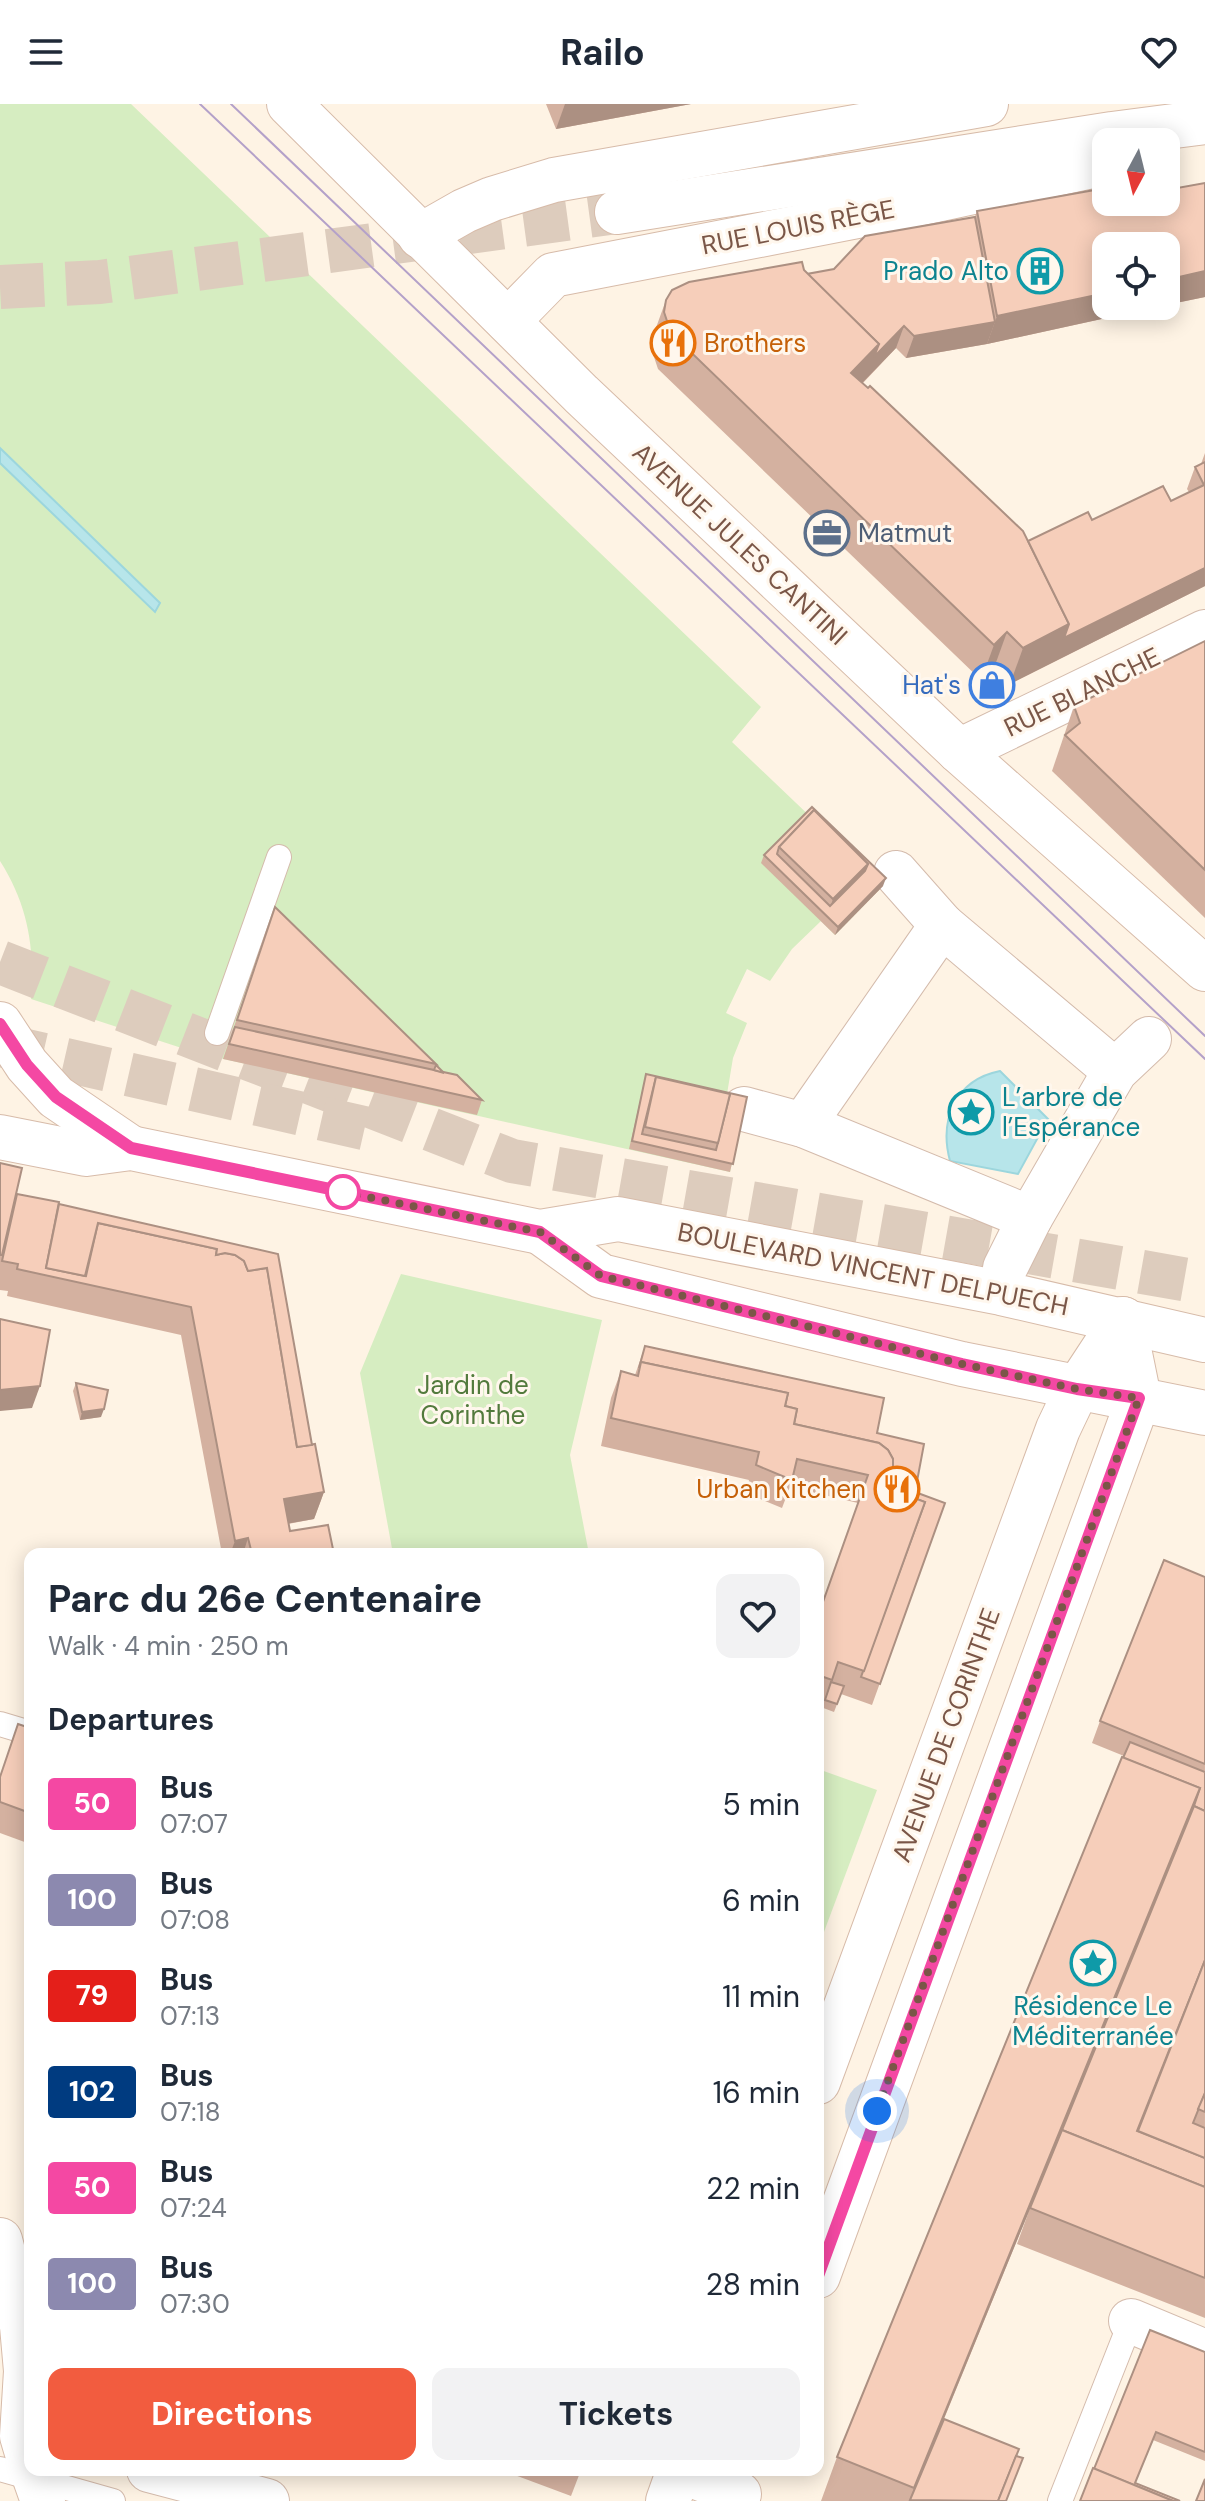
<!DOCTYPE html>
<html lang="en">
<head>
<meta charset="utf-8">
<style>
  body { margin:0; font-family:"DM Sans",sans-serif; background:#f2f2f3; color:#1f2937; height:100vh; display:flex; flex-direction:column; font-size:30px; white-space:nowrap }
  * { box-sizing:border-box; margin:0 }
  p { font-size:26px; color:#747a83 }
  .icon { flex:none; width:44px; height:44px; fill:none; stroke:currentColor; stroke-width:2; stroke-linecap:round; stroke-linejoin:round }
  .map { position:relative; flex:1; overflow:hidden }
  .side { position:absolute; left:24px; top:1444px; width:800px; height:928px; display:flex; flex-direction:column; background:#fff; border-radius:16px; box-shadow:0 4px 20px #0003 }
  .side>* { flex:none }
  .badge { padding:0 16px; border-radius:6px; font-size:28px; line-height:52px }
  .needle { width:52px; rotate:187deg }
  .tools { position:absolute; left:1092px; top:24px; display:grid; gap:16px }
  .tools a { display:grid; place-items:center; width:88px; height:88px; border-radius:16px; background:#fff; box-shadow:0 4px 20px #0003; font-size:40px }
  .you { position:absolute; width:40px; height:40px; margin:-20px; border:6px solid #fff; border-radius:50%; background:#1a73e8; box-shadow:0 0 0 12px #1a73e833 }
  .map>.badge { position:absolute; translate:-50% -50%; box-shadow:0 0 0 4px #fff }
  h2 { padding:0 24px; font-size:30px; line-height:72px }
  .round { display:grid; place-items:center; flex:none; width:84px; height:84px; border-radius:16px; background:#f2f2f3 }
  .overview { display:flex; align-items:center; justify-content:space-between; height:136px; padding:0 24px }
  h1 { font-size:38px; font-weight:700; line-height:60px }
  .button { display:flex; gap:16px; margin-top:auto; padding:16px 24px }
  .button a { flex:1; height:92px; border-radius:16px; background:#f25c3f; color:#fff; font-size:32px; font-weight:700; line-height:92px; text-align:center }
  .button a+a { background:#f2f2f3; color:#1f2937 }
  ul { padding:0; list-style:none }
  li { display:flex; align-items:center; gap:24px; height:96px; padding:0 24px }
  li div { flex:1 }
  li b { display:block; font-size:30px }
  li em { font-style:normal }
  li .badge { min-width:88px; font-weight:700; text-align:center }
  header { display:flex; justify-content:space-between; align-items:center; height:104px; padding:0 24px; background:#fff; font-size:36px; font-weight:700 }
  .map>svg:first-child { display:block }
  .green { fill:#d6edc1 }
  .water { fill:#b7e5ea; stroke:#9cd6dd; stroke-width:2 }
  .lines { fill:none; stroke-linecap:round; stroke-linejoin:round }
  .secondary-tunnel { stroke:#ddccbd; stroke-width:44; stroke-dasharray:44 22; stroke-linecap:butt }
  .highway-tunnel { stroke:#ddccbd; stroke-width:44; stroke-dasharray:44 22; stroke-linecap:butt }
  .lane-casing { stroke:#d4bbac; stroke-width:26 }
  .street-casing { stroke:#d4bbac; stroke-width:46 }
  .secondary-casing { stroke:#d7bba9; stroke-width:46 }
  .lane { stroke:#fff; stroke-width:24 }
  .street { stroke:#fff; stroke-width:44 }
  .secondary { stroke:#fff; stroke-width:44 }
  .tram { stroke:#b4a1c9; stroke-width:2 }
  .wall { fill:#d4b1a0 }
  .shaded-wall { fill:#ac9082 }
  .building { fill:#f6ceba; stroke:#ac9082; stroke-width:2; fill-rule:evenodd }
  .line-casing { stroke:#fff; stroke-width:18 }
  .line { stroke:#f448a3; stroke-width:12 }
  .walk { stroke:#7a5647; stroke-width:8; stroke-dasharray:0 14.4 }
  .stop-dot { fill:#fff; stroke:#f448a3; stroke-width:4 }
  .labels { text-anchor:middle; stroke-width:6; stroke-linejoin:round; paint-order:stroke }
  .street-label { font-size:26px; fill:#7a5647; stroke:#fff7ed }
  .culture-label { font-size:26px; fill:#0d838f; stroke:#fff7ed; text-anchor:end }
  .food-label { font-size:26px; fill:#c56008; stroke:#fff7ed; text-anchor:start }
  .service-label { font-size:26px; fill:#4e5e75; stroke:#fff7ed; text-anchor:start }
  .shop-label { font-size:26px; fill:#366cbe; stroke:#fff7ed; text-anchor:end }
  .park-label { font-size:26px; fill:#527a3c; stroke:#fff7ed }
</style>
</head>
<body>
<header><svg class="icon" aria-label="menu" viewBox="0 0 24 24"><path d="M4 6h16M4 12h16M4 18h16"/></svg>Railo<svg class="icon" aria-label="heart" viewBox="0 0 24 24"><path d="M12 20l-8-8c-3-5 5-10 8-4 3-6 11-1 8 4z"/></svg></header>
<div class="map">
<svg width="1205" height="2397" viewBox="0 0 1205 2397">
  <rect width="100%" height="100%" fill="#fef3e4"/>
  <g class="green">
    <path d="M0,0H131L761,603L732,638L883,782L835,831L821,817L792,845L770,877L747,865L726,909L747,919L733,954L726,996L745,1001L730,1068L197,949L31,895C35,844 28,801 0,757Z"/>
    <polygon points="401,1170 602,1216 570,1351 589,1450 393,1450 360,1269"/>
    <polygon points="818,1665 877,1686 818,1844"/>
  </g>
  <g class="water">
    <polygon points="0,344 160,499 155,508 0,359"/>
    <path d="M1000,967L1048,1015L1018,1070L950,1057C939,1016 955,976 1000,967Z"/>
  </g>
  <g class="lines">
    <polyline class="secondary-tunnel" points="0,183 100,178 617,108"/>
    <g class="highway-tunnel">
      <polyline points="0,858 512,1057 1205,1179"/>
      <polyline points="0,941 368,1025"/>
    </g>
    <g class="lane-casing">
      <g id="lane">
        <polyline points="217,929 279,753"/>
        <polyline points="0,1620 30,1629"/>
        <polyline points="0,2365 113,2397"/>
        <polyline points="1060,2397 1131,2217"/>
      </g>
    </g>
    <g class="street-casing">
      <g id="street">
        <polyline points="959,647 1205,528"/>
        <polyline points="896,769 942,821 1115,967"/>
        <polyline points="744,1005 803,1021 1030,1114"/>
        <polyline points="803,1021 942,821"/>
        <polyline points="1005,1164 1030,1114 1115,967 1149,935"/>
        <polyline points="1131,2217 1198,2245"/>
        <polyline points="149,2366 267,2397"/>
      </g>
    </g>
    <g class="secondary-casing">
      <g id="secondary">
        <polyline points="289,0 581,290 959,647 1205,865"/>
        <polyline points="617,108 1112,30 1205,18"/>
        <polyline points="420,132 464,107 492,95 554,76 986,0"/>
        <polyline points="508,217 553,171 899,104 1106,59"/>
        <polyline points="0,920 27,961 56,993 131,1044"/>
        <polyline points="0,1033 86,1050 131,1044 540,1128 618,1115 1001,1189 1205,1236"/>
        <polyline points="540,1128 601,1172 962,1260 1205,1309"/>
        <polyline points="818,1978 1058,1325 1077,1285 1123,1215"/>
        <polyline points="0,2136 22,2222 26,2267 22,2332 30,2359"/>
        <polyline points="818,2172 1139,1294 1123,1215"/>
        <polyline points="32,2366 43,2397"/>
        <polyline points="668,2397 679,2366 739,2390"/>
      </g>
    </g>
    <use href="#lane" class="lane"/>
    <use href="#street" class="street"/>
    <use href="#secondary" class="secondary"/>
    <g class="tram">
      <polyline points="200,0 1205,955"/>
      <polyline points="231,0 1205,932"/>
    </g>
  </g>
  <g class="wall">
    <polygon points="546,0 691,0 556,25"/>
    <polygon points="1205,79 1205,193 1166,201 1166,142 1106,202 1161,202 987,240 906,254 896,244 863,279 1028,437 1092,416 1171,397 1189,388 1187,385 1195,363 1201,360 1205,349 1205,482 1010,580 994,564 981,576 658,265 651,244 653,232 666,196 804,166 807,170 834,165 975,113 977,107 1106,98"/>
    <polygon points="1205,537 1205,814 1052,667 1074,602"/>
    <polygon points="812,703 883,782 835,831 761,759 764,751"/>
    <polygon points="275,803 444,969 482,996 477,1011 223,955"/>
    <polygon points="646,970 747,993 730,1068 629,1045"/>
    <polygon points="0,1059 15,1096 59,1100 278,1150 312,1341 324,1388 314,1415 288,1420 290,1427 334,1450 222,1450 181,1231 7,1192 8,1187 0,1186"/>
    <polygon points="645,1242 877,1329 915,1388 945,1399 872,1601 841,1590 834,1608 818,1602 818,1511 858,1399 790,1383 782,1404 746,1389 749,1376 601,1342 611,1294 621,1267 635,1271"/>
    <polygon points="76,1279 101,1313 80,1316 73,1287"/>
    <polygon points="1205,1473 1205,2214 1017,2140 1029,2107 944,2315 1016,2352 1006,2397 821,2397 837,2353 1124,1652 1092,1639 1100,1617"/>
    <polygon points="30,1624 30,1740 0,1729 0,1671"/>
    <polygon points="1205,2248 1205,2357 1153,2336 1094,2365"/>
    <polygon points="501,2366 581,2366 571,2392"/>
  </g>
  <g class="shaded-wall">
    <polygon points="565,0 691,0 556,25"/>
    <polygon points="1205,167 1205,193 1166,201 1166,176"/>
    <polygon points="1106,189 1106,202 1161,202 987,240 997,212"/>
    <polygon points="995,218 987,240 906,254 914,232"/>
    <polygon points="904,222 896,244 838,304 851,269 879,240"/>
    <polygon points="1205,464 1205,482 1010,580 1023,544 1069,520"/>
    <polygon points="1007,528 994,564 981,576 994,541"/>
    <polygon points="868,760 863,775 828,810 833,795"/>
    <polygon points="886,774 883,782 835,831 838,823"/>
    <polygon points="40,1282 32,1304 0,1307 0,1286"/>
    <polygon points="104,1305 101,1313 80,1316 82,1308"/>
    <polygon points="324,1388 314,1415 274,1422 284,1395"/>
    <polygon points="248,1434 243,1450 230,1450 235,1437"/>
    <polygon points="1200,1684 1184,1730 910,2397 909,2397"/>
  </g>
  <g class="building">
    <polygon points="1205,79 1205,167 1166,176 1166,142 1106,142 1106,189 997,212 977,107 1106,84 1106,98 1166,98 1166,86"/>
    <polygon points="975,113 995,218 914,232 904,222 874,253 879,240 807,170 834,165 865,132"/>
    <polygon points="802,158 804,166 879,240 851,269 868,284 870,282 1023,427 1069,520 1023,544 1007,528 994,541 671,229 664,208 666,196 672,186 689,178"/>
    <polygon points="1205,358 1205,464 1064,534 1069,520 1028,437 1088,408 1092,416 1163,382 1171,397 1204,381 1195,363"/>
    <polygon points="1205,537 1205,766 1065,631 1080,619 1074,602"/>
    <path d="M812,703L886,774L838,823L764,751ZM814,706L868,760L865,767L830,802L777,750L779,743Z"/>
    <polygon points="814,706 868,760 833,795 779,743"/>
    <polygon points="275,803 436,960 237,916"/>
    <polygon points="235,923 457,971 482,996 229,940"/>
    <polygon points="436,961 444,969 434,966"/>
    <path d="M646,970L747,993L733,1060L632,1037ZM656,973L730,990L716,1046L642,1030Z"/>
    <polygon points="656,973 730,990 718,1039 645,1023"/>
    <polygon points="0,1059 22,1064 2,1151 0,1151"/>
    <polygon points="17,1090 59,1098 46,1164 86,1172 98,1119 217,1145 216,1151 225,1149 235,1151 244,1157 248,1167 267,1164 297,1343 315,1340 324,1388 284,1395 290,1427 328,1421 334,1450 252,1450 248,1434 235,1437 191,1203 17,1165 18,1160 2,1157"/>
    <polygon points="59,1100 278,1150 312,1341 297,1343 267,1164 248,1167 244,1157 235,1151 225,1149 216,1151 217,1145 98,1119 85,1172 46,1164"/>
    <polygon points="0,1215 50,1226 40,1282 0,1286"/>
    <polygon points="645,1242 884,1294 877,1329 924,1340 915,1388 945,1399 880,1580 861,1573 925,1398 890,1385 893,1366 893,1355 888,1346 879,1339 794,1320 797,1305 785,1302 788,1289 641,1258 639,1264"/>
    <polygon points="641,1258 788,1289 785,1302 797,1305 794,1320 879,1339 888,1346 893,1355 893,1366 890,1385 925,1398 864,1567 838,1558 832,1576 818,1571 818,1512 868,1371 797,1355 792,1376 756,1361 759,1348 611,1314 621,1267 638,1272"/>
    <polygon points="76,1279 108,1286 104,1305 82,1308"/>
    <polygon points="1164,1456 1205,1473 1205,1660 1100,1617"/>
    <polygon points="831,1578 844,1582 837,1600 825,1596"/>
    <polygon points="18,1620 30,1624 30,1709 0,1698 0,1673"/>
    <polygon points="1130,1638 1205,1668 1205,1707 1194,1702 1200,1684 1123,1654"/>
    <polygon points="1122,1653 1200,1684 914,2384 837,2353"/>
    <polygon points="1194,1702 1205,1707 1205,1856 1137,2027 1205,2054 1205,2083 1062,2026"/>
    <polygon points="1205,1856 1205,1989 1193,2019 1205,2024 1205,2054 1138,2027"/>
    <polygon points="1205,1989 1205,2008 1198,2005"/>
    <polygon points="1062,2026 1205,2083 1205,2174 1030,2104"/>
    <polygon points="1150,2226 1205,2248 1205,2348 1156,2328 1135,2379 1180,2397 1173,2397 1094,2365"/>
    <polygon points="944,2315 1019,2345 998,2397 910,2396"/>
    <polygon points="1016,2352 1023,2354 1006,2397 998,2397"/>
    <polygon points="1093,2364 1173,2397 1080,2397"/>
    <polygon points="1205,2375 1205,2397 1196,2397"/>
  </g>
  <g class="lines">
    <g class="line-casing">
      <polyline id="line" points="0,920 27,961 56,993 131,1044 540,1128 601,1172 962,1260 1077,1285 1139,1294 818,2172"/>
    </g>
    <use href="#line" class="line"/>
    <polyline class="walk" points="343,1088 540,1128 601,1172 962,1260 1077,1285 1139,1294 877,2007"/>
  </g>
  <defs>
    <g id="building-ring" transform="scale(2.3)"><circle r="9.5" fill="#fff7ed" stroke="#0f9aa8" stroke-width="1.5"/><path d="M-4-6H4V6H1V3H-1V6H-4ZM-2.5-4.3h1.7v1.8h-1.7ZM.8-4.3h1.7v1.8H.8ZM-2.5-1h1.7V.8h-1.7ZM.8-1h1.7V.8H.8Z" fill="#0f9aa8"/></g>
    <g id="restaurant-ring" transform="scale(2.3)"><circle r="9.5" fill="#fff7ed" stroke="#e8710a" stroke-width="1.5"/><path d="M-5-6h1v4h1v-4h1v4h1v-4h1v5L-1.5 .5V6h-2V.5L-5-1ZM5-6V6H3V1.5H1.5Q1.5-4 5-6Z" fill="#e8710a"/></g>
    <g id="office-ring" transform="scale(2.3)"><circle r="9.5" fill="#fff7ed" stroke="#5c6f8a" stroke-width="1.5"/><path d="M-6-3h4V-5.5h4V-3h4V5H-6ZM-1-4.5V-3h2v-1.5ZM-6 0V1H6V0Z" fill="#5c6f8a"/></g>
    <g id="shop-ring" transform="scale(2.3)"><circle r="9.5" fill="#fff7ed" stroke="#3f7fe0" stroke-width="1.5"/><path d="M-5-2.5h2.3a2.7 3.5 0 0 1 5.4 0H5L5.5 6h-11ZM-1.5-2.5h3a1.5 2.3 0 0 0-3 0Z" fill="#3f7fe0"/></g>
    <g id="sight-ring" transform="scale(2.3)"><circle r="9.5" fill="#fff7ed" stroke="#0f9aa8" stroke-width="1.5"/><path d="M0-6L1.8-2.2L6-1.7L2.9 1.2L3.7 5.4L0 3.3L-3.7 5.4L-2.9 1.2L-6-1.7L-1.8-2.2Z" fill="#0f9aa8"/></g>
  </defs>
  <g fill-rule="evenodd">
    <use href="#building-ring" x="1040" y="167"/>
    <use href="#restaurant-ring" x="673" y="239"/>
    <use href="#office-ring" x="827" y="429"/>
    <use href="#shop-ring" x="992" y="581"/>
    <use href="#sight-ring" x="971" y="1008"/>
    <use href="#restaurant-ring" x="897" y="1385"/>
    <use href="#sight-ring" x="1093" y="1859"/>
  </g>
  <circle class="stop-dot" cx="343" cy="1088" r="16"/>
  <g class="labels">
    <g class="street-label">
      <text transform="translate(798 123) rotate(-11)" y="9">RUE LOUIS RÈGE</text>
      <text transform="translate(740 440) rotate(43)" y="9">AVENUE JULES CANTINI</text>
      <text transform="translate(1082 588) rotate(-26)" y="9">RUE BLANCHE</text>
      <text transform="translate(873 1165) rotate(11)" y="9">BOULEVARD VINCENT DELPUECH</text>
      <text transform="translate(946 1631) rotate(-70)" y="9">AVENUE DE CORINTHE</text>
    </g>
    <g class="culture-label">
      <text x="1009" y="176">Prado Alto</text>
      <text x="1002" y="1002" text-anchor="start">L’arbre de<tspan x="1002" dy="30">l’Espérance</tspan></text>
      <text x="1093" y="1911" text-anchor="middle">Résidence Le<tspan x="1093" dy="30">Méditerranée</tspan></text>
    </g>
    <g class="food-label">
      <text x="704" y="248">Brothers</text>
      <text x="866" y="1394" text-anchor="end">Urban Kitchen</text>
    </g>
    <g class="service-label">
      <text x="858" y="438">Matmut</text>
    </g>
    <g class="shop-label">
      <text x="961" y="590">Hat's</text>
    </g>
    <g class="park-label">
      <text x="473" y="1290">Jardin de<tspan x="473" dy="30">Corinthe</tspan></text>
    </g>
  </g>
</svg>
<div class="tools">
<a><svg class="needle" viewBox="-14 -14 28 28"><path d="M0-13l5 13h-10z" fill="#e53935"/><path d="M0 13l5-13h-10z" fill="#747a83"/></svg></a>
<a><svg class="icon" aria-label="locate" viewBox="0 0 24 24"><circle cx="12" cy="12" r="6"/><path d="M12 2v4M12 18v4M2 12h4M18 12h4"/></svg></a>
</div>
<div class="you" style="left:877px;top:2007px"></div>
<section class="side">
<div class="overview"><div><h1>Parc du 26e Centenaire</h1><p>Walk · 4 min · 250 m</p></div><a class="round"><svg class="icon" aria-label="heart" viewBox="0 0 24 24"><path d="M12 20l-8-8c-3-5 5-10 8-4 3-6 11-1 8 4z"/></svg></a></div>
<h2>Departures</h2>
<ul>
<li><span class="badge" style="background:#f448a3;color:#fff">50</span><div><b>Bus</b><p>07:07</p></div><em>5 min</em></li>
<li><span class="badge" style="background:#8c89af;color:#fff">100</span><div><b>Bus</b><p>07:08</p></div><em>6 min</em></li>
<li><span class="badge" style="background:#e41f1a;color:#fff">79</span><div><b>Bus</b><p>07:13</p></div><em>11 min</em></li>
<li><span class="badge" style="background:#003b80;color:#fff">102</span><div><b>Bus</b><p>07:18</p></div><em>16 min</em></li>
<li><span class="badge" style="background:#f448a3;color:#fff">50</span><div><b>Bus</b><p>07:24</p></div><em>22 min</em></li>
<li><span class="badge" style="background:#8c89af;color:#fff">100</span><div><b>Bus</b><p>07:30</p></div><em>28 min</em></li>
</ul>
<div class="button"><a>Directions</a><a>Tickets</a></div>
</section>
</div>
</body>
</html>
